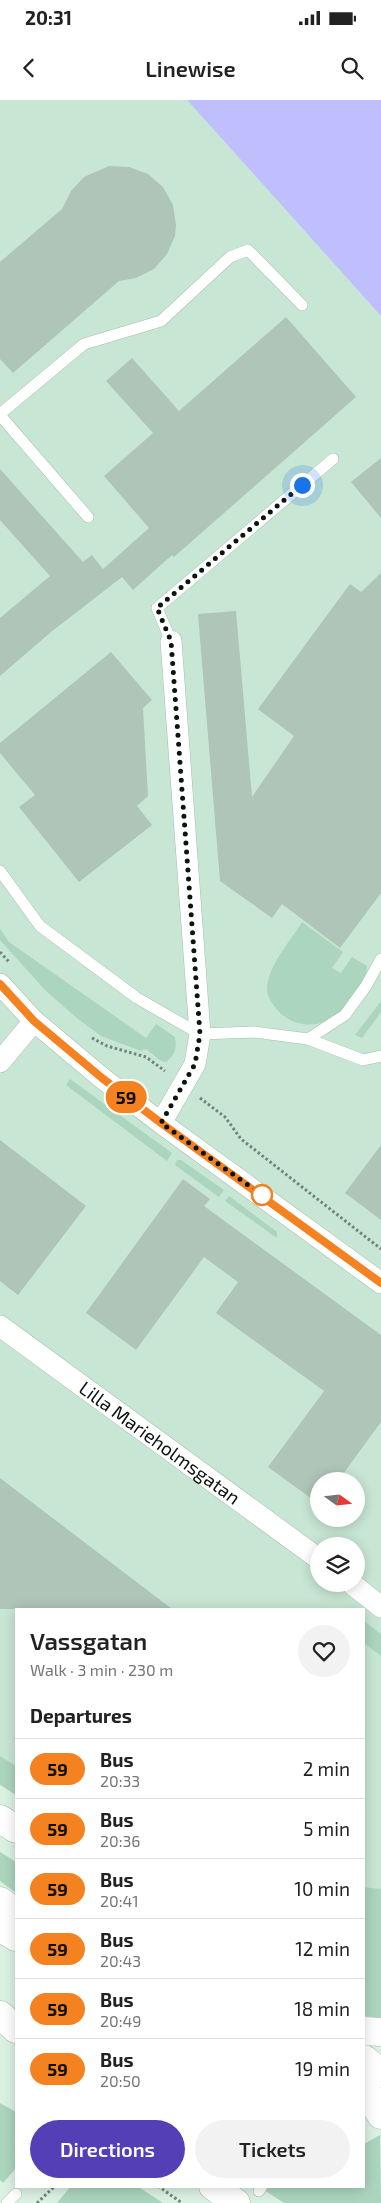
<!DOCTYPE html>
<html lang="en">
<head>
<meta charset="utf-8">
<style>
  body { margin:0; font-family:"Exo 2",sans-serif; background:#f2f2f2; color:#222; height:100vh; display:flex; flex-direction:column; font-size:19px; white-space:nowrap }
  * { box-sizing:border-box; margin:0 }
  p { font-size:16px; color:#767676 }
  .icon { flex:none; width:28px; height:28px; fill:none; stroke:currentColor; stroke-width:2; stroke-linecap:round; stroke-linejoin:round }
  .map { position:relative; flex:1; overflow:hidden }
  .details { position:absolute; left:15px; top:1508px; width:350px; height:580px; display:flex; flex-direction:column; background:#fff; border-radius:0px; box-shadow:0 2px 12px #0003 }
  .details>* { flex:none }
  .badge { padding:0 10px; border-radius:16px; font-size:18px; line-height:32px }
  .needle { width:32px; rotate:105deg }
  .controls { position:absolute; left:310px; top:1372px; display:grid; gap:10px }
  .controls a { display:grid; place-items:center; width:55px; height:55px; border-radius:50%; background:#fff; box-shadow:0 2px 12px #0003; font-size:25px }
  .you { position:absolute; width:25px; height:25px; margin:-12px; border:4px solid #fff; border-radius:50%; background:#1a73e8; box-shadow:0 0 0 8px #1a73e833 }
  .map>.badge { position:absolute; translate:-50% -50%; box-shadow:0 0 0 2px #fff }
  h2 { padding:0 15px; font-size:19px; line-height:45px }
  .round { display:grid; place-items:center; flex:none; width:52px; height:52px; border-radius:26px; background:#f2f2f2 }
  .headline { display:flex; align-items:center; justify-content:space-between; height:85px; padding:0 15px }
  h1 { font-size:24px; font-weight:600; line-height:38px }
  .primary-button { display:flex; gap:10px; margin-top:auto; padding:10px 15px }
  .primary-button a { flex:1; height:58px; border-radius:30px; background:#553fb6; color:#fff; font-size:20px; font-weight:600; line-height:58px; text-align:center }
  .primary-button a+a { background:#f2f2f2; color:#222 }
  ul { padding:0; list-style:none }
  li { display:flex; align-items:center; gap:15px; height:60px; padding:0 15px; border-top:1px solid #e0e0e0 }
  li div { flex:1 }
  li b { display:block; font-size:19px }
  li em { font-style:normal }
  li .badge { min-width:55px; font-weight:700; text-align:center }
  .status { display:flex; justify-content:space-between; align-items:center; height:35px; padding:0 25px; background:#fff; direction:ltr }
  .status svg { height:14px; fill:currentColor }
  header { display:flex; justify-content:space-between; align-items:center; height:65px; padding:0 15px; background:#fff; font-size:22px; font-weight:600 }
  .map>svg:first-child { display:block }
  .built { fill:#c8e6d4; fill-rule:evenodd }
  .green { fill:#acd5bd }
  .water { fill:#c0bffd }
  .building { fill:#aec5b7 }
  .lines { fill:none; stroke-linecap:round; stroke-linejoin:round }
  .lane-casing { stroke:#a7beb0; stroke-width:12 }
  .street-casing { stroke:#a7beb0; stroke-width:22 }
  .highway-casing { stroke:#a7beb0; stroke-width:29 }
  .path { stroke:#728278; stroke-width:3; stroke-dasharray:2.5 2.5; stroke-linecap:butt }
  .lane { stroke:#fff; stroke-width:11 }
  .street { stroke:#fff; stroke-width:21 }
  .highway { stroke:#fff; stroke-width:28 }
  .line-casing { stroke:#fff; stroke-width:11 }
  .line { stroke:#f58220; stroke-width:8 }
  .walk { stroke:#0c1410; stroke-width:5; stroke-dasharray:0 9 }
  .stop-dot { fill:#fff; stroke:#f58220; stroke-width:2.5 }
  .labels { text-anchor:middle; stroke-width:4.5; stroke-linejoin:round; paint-order:stroke }
  .street-label { font-size:19px; fill:#0c1410; stroke:#dbf2e3 }
</style>
</head>
<body>
<div class="status"><b>20:31</b><svg viewBox="0 0 49 12"><path d="M0 12V9h3v3zM5 12V6h3v6zM10 12V3h3v9zM15 12V0h3v12zM26 1h20v11H26zM47 4h2v5h-2z"/></svg></div>
<header><svg class="icon" aria-label="back" viewBox="0 0 24 24"><path d="M15 5l-7 7 7 7"/></svg>Linewise<svg class="icon" aria-label="search" viewBox="0 0 24 24"><circle cx="10" cy="10" r="6"/><path d="M15 15l6 6"/></svg></header>
<div class="map">
<svg width="381" height="2103" viewBox="0 0 381 2103">
  <rect width="100%" height="100%" fill="#dbf2e3"/>
  <path class="built" d="M0,0H187L381,216V1789L364,1787V1509H16V1666L0,1656ZM319,1381H356V1419H319ZM319,1446H356V1484H319Z"/>
  <g class="green">
    <path d="M302,822L343,852L332,868L341,873L352,857L367,866C367,878 362,883 355,893C348,902 342,912 332,918C313,930 288,925 275,907C271,902 267,895 267,889C268,865 290,842 302,822Z"/>
    <path d="M0,829L9,842L146,938L156,924L175,937C177,948 175,955 166,962L161,961L146,949L141,951L101,936L78,919L45,890L0,840Z"/>
    <polygon points="381,901 381,912 362,938 355,935"/>
    <polygon points="70,979 172,1053 167,1061 66,985"/>
    <polygon points="177,1060 181,1060 224,1090 219,1097 175,1065"/>
    <polygon points="229,1096 277,1132 277,1138 225,1101"/>
    <polygon points="364,1521 381,1534 381,1556 364,1543"/>
    <polygon points="0,1656 16,1666 16,1695 0,1685"/>
    <polygon points="0,1752 16,1762 16,1793 0,1781"/>
    <polygon points="364,1787 381,1789 381,1918 364,1916"/>
    <polygon points="0,2003 16,2012 16,2068 3,2083 0,2080"/>
    <polygon points="380,2035 381,2103 284,2103 258,2086 364,2086 364,2044"/>
    <polygon points="71,2086 137,2086 163,2103 57,2103"/>
  </g>
  <polygon class="water" points="187,0 381,0 381,216"/>
  <g class="building">
    <polygon points="109,66 129,67 148,74 163,87 173,105 176,125 175,136 167,154 154,169 136,178 119,181 13,273 0,259 0,162 62,109 71,91 84,77"/>
    <polygon points="286,217 356,297 174,457 172,455 133,490 122,477 51,532 0,576 0,518 50,476 0,420 0,369 83,462 92,455 103,469 149,428 104,376 153,333 106,281 132,258 179,311"/>
    <polygon points="381,358 381,418 351,382"/>
    <polygon points="381,473 381,793 340,848 282,804 272,818 220,781 198,514 236,511 252,697 294,636 258,609 350,484 361,492"/>
    <polygon points="111,552 152,600 143,608 148,696 137,706 152,725 79,782 19,707 35,695 0,653 0,643"/>
    <polygon points="0,1040 86,1106 18,1195 0,1181"/>
    <polygon points="381,1045 381,1120 345,1093"/>
    <polygon points="183,1079 210,1099 204,1106 381,1235 381,1322 338,1381 319,1381 319,1404 268,1367 324,1291 216,1213 238,1182 204,1157 136,1250 86,1213"/>
    <polygon points="0,1378 172,1509 0,1509"/>
  </g>
  <g class="lines">
    <g class="lane-casing">
      <g id="lane">
        <polyline points="0,314 84,244 161,221 230,157 248,150 302,205"/>
        <polyline points="0,315 88,417"/>
        <polyline points="171,541 157,508 333,359"/>
        <polyline points="0,771 40,826 137,898 200,934 254,932 308,939 345,915 366,886 381,859"/>
        <polyline points="308,939 363,960 381,956"/>
        <polyline points="259,2091 262,2086"/>
        <polyline points="7,2103 16,2094"/>
      </g>
    </g>
    <g class="street-casing">
      <g id="street">
        <polyline points="0,884 34,921 102,978 161,1023 381,1183"/>
        <polyline points="0,962 34,921"/>
        <polyline points="161,1023 195,964 200,934 171,541"/>
        <path id="s1" d="M0,1226L319,1459"/>
        <polyline points="352,1484 381,1507"/>
      </g>
    </g>
    <g class="highway-casing">
      <g id="highway">
        <polyline points="0,1719 16,1729"/>
        <polyline points="0,1801 16,1813"/>
        <polyline points="0,1828 16,1837"/>
        <polyline points="0,1915 16,1929"/>
        <polyline points="364,1931 381,1932"/>
        <polyline points="364,1959 381,1973"/>
        <polyline points="364,1987 381,2015"/>
        <polyline points="213,2086 236,2103"/>
      </g>
    </g>
    <g class="path">
      <polyline points="0,852 10,863"/>
      <polyline points="92,938 107,946 146,957 165,971"/>
      <polyline points="200,998 225,1017 241,1039 381,1149"/>
      <polyline points="158,2086 182,2103"/>
      <polyline points="37,2103 55,2086"/>
    </g>
    <use href="#lane" class="lane"/>
    <use href="#street" class="street"/>
    <use href="#highway" class="highway"/>
  </g>
  <g class="lines">
    <g class="line-casing">
      <polyline id="line" points="0,884 34,921 102,978 161,1023 381,1183"/>
    </g>
    <use href="#line" class="line"/>
    <polyline class="walk" points="262,1095 161,1023 195,964 200,934 171,541 157,508 302,385"/>
  </g>
  <circle class="stop-dot" cx="262" cy="1095" r="10"/>
  <g class="labels">
    <g class="street-label">
      <text dy="7" stroke="none"><textPath href="#s1" startOffset="198">Lilla Marieholmsgatan</textPath></text>
    </g>
  </g>
</svg>
<div class="controls">
<a><svg class="needle" viewBox="-14 -14 28 28"><path d="M0-13l5 13h-10z" fill="#e53935"/><path d="M0 13l5-13h-10z" fill="#767676"/></svg></a>
<a><svg class="icon" aria-label="layers" viewBox="0 0 24 24"><path d="M12 4l9 5-9 5-9-5zM3 14l9 5 9-5"/></svg></a>
</div>
<div class="you" style="left:302px;top:385px"></div>
<b class="badge" style="left:126px;top:997px;background:#f58220;color:#111">59</b>
<section class="details">
<div class="headline"><div><h1>Vassgatan</h1><p>Walk · 3 min · 230 m</p></div><a class="round"><svg class="icon" aria-label="heart" viewBox="0 0 24 24"><path d="M12 20l-8-8c-3-5 5-10 8-4 3-6 11-1 8 4z"/></svg></a></div>
<h2>Departures</h2>
<ul>
<li><span class="badge" style="background:#f58220;color:#111">59</span><div><b>Bus</b><p>20:33</p></div><em>2 min</em></li>
<li><span class="badge" style="background:#f58220;color:#111">59</span><div><b>Bus</b><p>20:36</p></div><em>5 min</em></li>
<li><span class="badge" style="background:#f58220;color:#111">59</span><div><b>Bus</b><p>20:41</p></div><em>10 min</em></li>
<li><span class="badge" style="background:#f58220;color:#111">59</span><div><b>Bus</b><p>20:43</p></div><em>12 min</em></li>
<li><span class="badge" style="background:#f58220;color:#111">59</span><div><b>Bus</b><p>20:49</p></div><em>18 min</em></li>
<li><span class="badge" style="background:#f58220;color:#111">59</span><div><b>Bus</b><p>20:50</p></div><em>19 min</em></li>
</ul>
<div class="primary-button"><a>Directions</a><a>Tickets</a></div>
</section>
</div>
</body>
</html>
